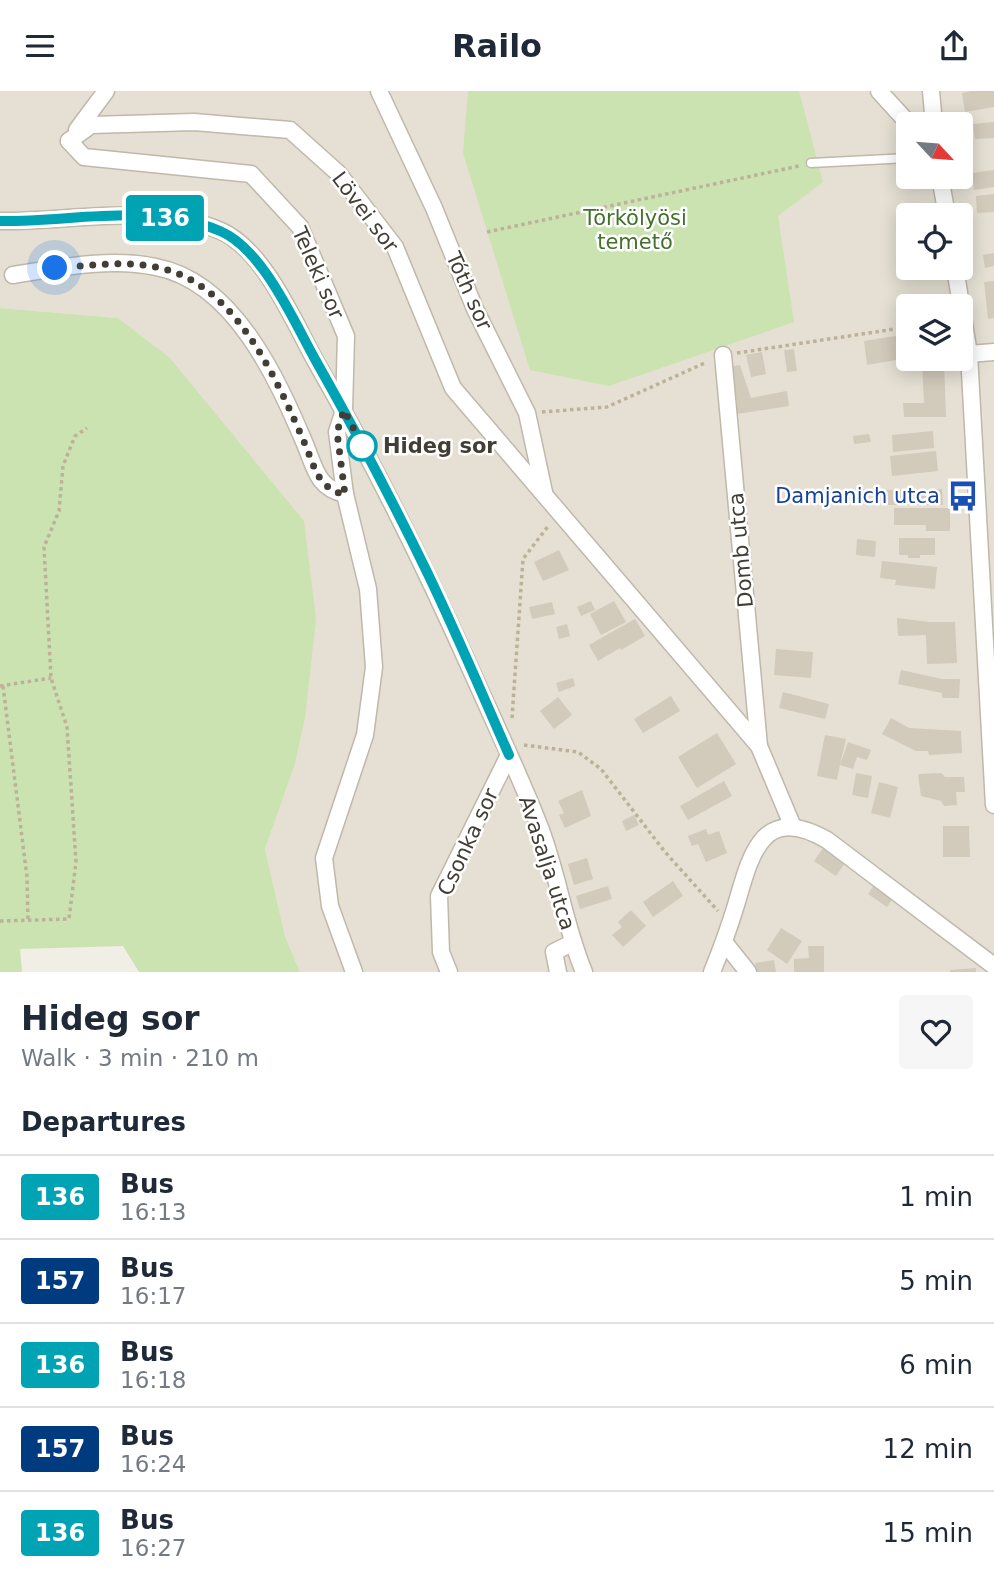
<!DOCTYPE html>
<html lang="en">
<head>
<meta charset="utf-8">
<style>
  body { margin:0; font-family:"DejaVu Sans",sans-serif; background:#f6f6f7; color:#1f2937; height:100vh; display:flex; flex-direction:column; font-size:26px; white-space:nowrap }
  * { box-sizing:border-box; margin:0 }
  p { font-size:23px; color:#747a83 }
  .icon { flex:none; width:38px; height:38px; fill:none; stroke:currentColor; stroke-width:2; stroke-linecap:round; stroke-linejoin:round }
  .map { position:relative; height:881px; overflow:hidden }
  .side { display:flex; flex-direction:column; background:#fff; flex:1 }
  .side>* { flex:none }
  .badge { padding:0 14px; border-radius:5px; font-size:24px; line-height:46px }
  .needle { width:46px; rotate:116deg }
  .controls { position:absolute; left:896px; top:21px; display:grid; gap:14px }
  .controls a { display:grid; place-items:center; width:77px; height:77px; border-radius:7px; background:#fff; box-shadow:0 4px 18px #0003; font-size:35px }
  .you { position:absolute; width:35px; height:35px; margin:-18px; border:5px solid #fff; border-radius:50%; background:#1a73e8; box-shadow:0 0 0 10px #1a73e833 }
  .map>.badge { position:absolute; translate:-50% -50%; box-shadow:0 0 0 4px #fff }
  h2 { padding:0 21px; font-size:26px; line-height:63px }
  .round { display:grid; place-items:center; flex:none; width:74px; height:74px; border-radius:7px; background:#f6f6f7 }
  .head { display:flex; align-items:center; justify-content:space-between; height:119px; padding:0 21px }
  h1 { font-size:33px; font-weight:600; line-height:52px }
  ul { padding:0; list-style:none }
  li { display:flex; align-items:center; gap:21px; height:84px; padding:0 21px; border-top:2px solid #e0e1e3 }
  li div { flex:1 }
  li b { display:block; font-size:26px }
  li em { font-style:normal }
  li .badge { min-width:77px; font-weight:700; text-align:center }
  header { display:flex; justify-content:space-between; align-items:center; height:91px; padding:0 21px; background:#fff; font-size:32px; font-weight:600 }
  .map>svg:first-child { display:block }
  .residential { fill:#e5e0d3; fill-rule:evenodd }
  .green { fill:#cbe3b0 }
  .building { fill:#d2cabb }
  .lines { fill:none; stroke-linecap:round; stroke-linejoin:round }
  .lane-casing { stroke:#bfb8ab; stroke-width:11 }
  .street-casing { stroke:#bfb8ab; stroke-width:19 }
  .path { stroke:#bdb19a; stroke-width:3.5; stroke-dasharray:3.5 3.5; stroke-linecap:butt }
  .lane { stroke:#fff; stroke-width:8 }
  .street { stroke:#fff; stroke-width:16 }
  .line-casing { stroke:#fff; stroke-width:16 }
  .line { stroke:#00a3b4; stroke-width:10 }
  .walk { stroke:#433e35; stroke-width:7; stroke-dasharray:0 12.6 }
  .stop-dot { fill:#fff; stroke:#00a3b4; stroke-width:3.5 }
  .labels { text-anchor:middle; stroke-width:5; stroke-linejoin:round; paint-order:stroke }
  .street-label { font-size:21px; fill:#433e35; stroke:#fff }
  .park-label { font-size:21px; fill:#44702d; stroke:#fff }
  .stop-label { font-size:21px; font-weight:bold; fill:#433e35; stroke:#fff; text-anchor:start }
  .transit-label { font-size:21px; fill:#164399; stroke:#fff; text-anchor:end }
</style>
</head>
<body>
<header><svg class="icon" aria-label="menu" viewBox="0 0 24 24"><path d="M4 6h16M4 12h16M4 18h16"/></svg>Railo<svg class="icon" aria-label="share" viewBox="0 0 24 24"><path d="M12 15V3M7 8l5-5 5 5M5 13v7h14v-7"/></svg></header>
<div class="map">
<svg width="994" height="881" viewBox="0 0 994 881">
  <rect width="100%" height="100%" fill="#f1eee5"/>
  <path class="residential" d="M0,0H994V881H300L285,845L265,758L294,676L169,266L118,227L0,217ZM908,33H961V86H908ZM908,124H961V177H908ZM908,215H961V268H908Z"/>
  <g class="green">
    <polygon points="468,0 799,0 823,91 778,125 794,231 609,295 530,279 463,62"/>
    <polygon points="0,217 118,227 169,266 304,430 316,528 305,627 294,676 265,758 285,845 300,881 139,881 123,855 20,858 22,881 0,881"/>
  </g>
  <g class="building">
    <polygon points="971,0 994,0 994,16 965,21 962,2"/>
    <polygon points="994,31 994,47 975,48 973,33"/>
    <polygon points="994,79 994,96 974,99 972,82"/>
    <polygon points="994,103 994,121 977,122 976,105"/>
    <polygon points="994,162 994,175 985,177 983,164"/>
    <polygon points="994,190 994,227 988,228 984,191"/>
    <polygon points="908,243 908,267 867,274 864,250"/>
    <polygon points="794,258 797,280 787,281 784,259"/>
    <polygon points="762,261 766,283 751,286 746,264"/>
    <polygon points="944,270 946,326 904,326 903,312 924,312 922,272"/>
    <polygon points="740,274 751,307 787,300 789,315 737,323 737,309 728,276"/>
    <polygon points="933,340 934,357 893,361 892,344"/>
    <polygon points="869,343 871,351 854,353 853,345"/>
    <polygon points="936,360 938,380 892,385 890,365"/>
    <polygon points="942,398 943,414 882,414 882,399"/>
    <polygon points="894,417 950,417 950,440 926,440 926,434 894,434"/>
    <polygon points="899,447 935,447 935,464 920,464 920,467 908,467 908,464 899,464"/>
    <polygon points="857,448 876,450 875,466 856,464"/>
    <polygon points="559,459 569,479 543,490 534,471"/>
    <polygon points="882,470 937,476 935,498 895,494 896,489 880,487"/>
    <polygon points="591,510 595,519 581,525 577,516"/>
    <polygon points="614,510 626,531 601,544 590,523"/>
    <polygon points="552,511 555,523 532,528 529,516"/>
    <polygon points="897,527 929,531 955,531 957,572 927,573 926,544 898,545"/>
    <polygon points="635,528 645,545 621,559 620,557 598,570 589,554"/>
    <polygon points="567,533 570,545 559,548 556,536"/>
    <polygon points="776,558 813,561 811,587 774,584"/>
    <polygon points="901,579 942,588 960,588 959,607 942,607 942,602 898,593"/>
    <polygon points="573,587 575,595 559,601 556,592"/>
    <polygon points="783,601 829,613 825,628 779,617"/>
    <polygon points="671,605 680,620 643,642 634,628"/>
    <polygon points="558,606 572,624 554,638 540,620"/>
    <polygon points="891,627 909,637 961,640 962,662 929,664 928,660 916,660 882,643"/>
    <polygon points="717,642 736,673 697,697 678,666"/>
    <polygon points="825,644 846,648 840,674 848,651 871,659 867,669 857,666 853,678 840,674 837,689 817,685"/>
    <polygon points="856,682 872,685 868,707 852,704"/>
    <polygon points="941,682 945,686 964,686 965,701 956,701 957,714 944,715 941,710 921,705 918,683"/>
    <polygon points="724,690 732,705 688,729 680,715"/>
    <polygon points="879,691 898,696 890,727 871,722"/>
    <polygon points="582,699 591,725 565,737 559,724 564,722 558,710"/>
    <polygon points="634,724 639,734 626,740 622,730"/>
    <polygon points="943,735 969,735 970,766 943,766"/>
    <polygon points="706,738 708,744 719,740 727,762 706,771 698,753 692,755 688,745"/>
    <polygon points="826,753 848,768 836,785 814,770"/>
    <polygon points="587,767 593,788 574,794 568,773"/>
    <polygon points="673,790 683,805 653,826 643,811"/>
    <polygon points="876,791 895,804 887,816 868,803"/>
    <polygon points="608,795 612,808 580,818 576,805"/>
    <polygon points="631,819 646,835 623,856 612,844 622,836 618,831"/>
    <polygon points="781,837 802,850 787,873 767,859"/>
    <polygon points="808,855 824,855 824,881 794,881 794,868 809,867"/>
    <polygon points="774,869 776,881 757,881 755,872"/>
    <polygon points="976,877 976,881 950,881 950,879"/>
  </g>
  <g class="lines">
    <g class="lane-casing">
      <polyline id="lane" points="811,72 908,67"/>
    </g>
    <g class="street-casing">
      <g id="street">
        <polyline points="379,0 434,117 475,218 527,322 544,401"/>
        <polyline points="879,0 909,33"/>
        <polyline points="931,0 934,33"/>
        <polyline points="77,39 106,0"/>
        <polyline points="69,50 91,34 194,31 290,39 338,82 395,156 453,297 759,655 793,736"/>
        <polyline points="69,50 84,66 251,83 300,136 346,245 344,319 337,341 345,403 368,498 374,576 365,644 324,767 330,815 354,881"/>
        <polyline points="940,86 947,124"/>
        <path d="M0,130C70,131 155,111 221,140C264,159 294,231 316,271C375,374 427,480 475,588C497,637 520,685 539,734C558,782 564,833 584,881"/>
        <polyline points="955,177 969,263 994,714"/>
        <path d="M13,184C59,177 110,166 156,176C234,191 277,287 305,353C315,377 317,397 345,403"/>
        <polyline points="969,263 994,261"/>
        <polyline points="723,264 759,655"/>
        <polyline points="724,851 748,881"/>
        <polyline points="449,881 441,861 439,805 509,664"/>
        <polyline points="558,881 554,861 572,852"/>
        <path d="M712,881C721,859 729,837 736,814C751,763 762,712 827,749L994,875"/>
      </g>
    </g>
    <g class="path">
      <polyline points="487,141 799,75"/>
      <polyline points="737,262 908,236"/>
      <polyline points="542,321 607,316 707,271"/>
      <polyline points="0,595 51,587"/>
      <polyline points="3,595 27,786 28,829"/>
      <polyline points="512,627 523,468 549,434"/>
      <polyline points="524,654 578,661 601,678 665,761 718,820"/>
      <polyline points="0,830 69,828 76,771 67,636 51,587 44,456 59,420 63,375 75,345 87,337"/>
    </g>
    <use href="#lane" class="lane"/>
    <use href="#street" class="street"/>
  </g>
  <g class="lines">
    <g class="line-casing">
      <path id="line" d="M0,130C72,131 152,111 220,140C263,158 294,231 316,270C355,339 392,409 427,481C456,541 482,603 509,664"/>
    </g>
    <use href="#line" class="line"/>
    <path class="walk" d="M55,177C89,175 123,169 156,176C235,191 276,287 305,353C315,377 317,396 345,404L337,341L344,319L368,365L362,355"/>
  </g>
  <defs>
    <g id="bus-bare" transform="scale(2.415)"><path d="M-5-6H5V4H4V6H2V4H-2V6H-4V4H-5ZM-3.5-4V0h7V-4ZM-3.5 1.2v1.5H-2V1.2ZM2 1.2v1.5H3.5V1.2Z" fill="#1a4fb4" stroke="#fff" stroke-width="2.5" paint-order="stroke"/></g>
  </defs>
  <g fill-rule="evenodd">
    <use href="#bus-bare" x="963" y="405"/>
  </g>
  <circle class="stop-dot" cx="362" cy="355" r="14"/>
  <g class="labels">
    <g class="street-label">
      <text transform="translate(365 121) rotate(53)" y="7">Lövei sor</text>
      <text transform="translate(318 182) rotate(66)" y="7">Teleki sor</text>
      <text transform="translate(469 200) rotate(66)" y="7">Tóth sor</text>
      <text transform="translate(741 459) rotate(-95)" y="7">Domb utca</text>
      <text transform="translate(468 751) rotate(-65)" y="7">Csonka sor</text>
      <text transform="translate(547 772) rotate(72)" y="7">Avasalja utca</text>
    </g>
    <g class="park-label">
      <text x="635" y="134">Törkölyösi<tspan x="635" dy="24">temető</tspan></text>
    </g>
    <g class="stop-label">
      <text x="383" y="362">Hideg sor</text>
    </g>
    <g class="transit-label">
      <text x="940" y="412">Damjanich utca</text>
    </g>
  </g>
</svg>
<div class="controls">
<a><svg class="needle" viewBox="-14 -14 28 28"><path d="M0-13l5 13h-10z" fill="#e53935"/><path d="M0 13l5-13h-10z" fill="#747a83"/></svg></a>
<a><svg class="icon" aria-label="locate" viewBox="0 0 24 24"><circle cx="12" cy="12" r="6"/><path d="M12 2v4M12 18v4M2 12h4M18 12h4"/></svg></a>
<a><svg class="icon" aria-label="layers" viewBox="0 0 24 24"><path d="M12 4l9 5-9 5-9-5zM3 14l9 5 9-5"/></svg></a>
</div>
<div class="you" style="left:55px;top:177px"></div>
<b class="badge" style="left:165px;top:127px;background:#00a3b4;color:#fff">136</b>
</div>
<section class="side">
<div class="head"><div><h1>Hideg sor</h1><p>Walk · 3 min · 210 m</p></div><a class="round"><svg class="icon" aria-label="heart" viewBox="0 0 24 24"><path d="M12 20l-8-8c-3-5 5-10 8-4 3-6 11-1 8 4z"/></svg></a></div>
<h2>Departures</h2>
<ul>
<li><span class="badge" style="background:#00a3b4;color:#fff">136</span><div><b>Bus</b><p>16:13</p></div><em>1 min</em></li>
<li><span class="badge" style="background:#003b80;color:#fff">157</span><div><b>Bus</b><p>16:17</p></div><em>5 min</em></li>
<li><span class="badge" style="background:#00a3b4;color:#fff">136</span><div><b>Bus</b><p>16:18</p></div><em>6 min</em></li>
<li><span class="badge" style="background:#003b80;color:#fff">157</span><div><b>Bus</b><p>16:24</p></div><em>12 min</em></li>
<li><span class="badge" style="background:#00a3b4;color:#fff">136</span><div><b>Bus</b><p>16:27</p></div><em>15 min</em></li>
</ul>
</section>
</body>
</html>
